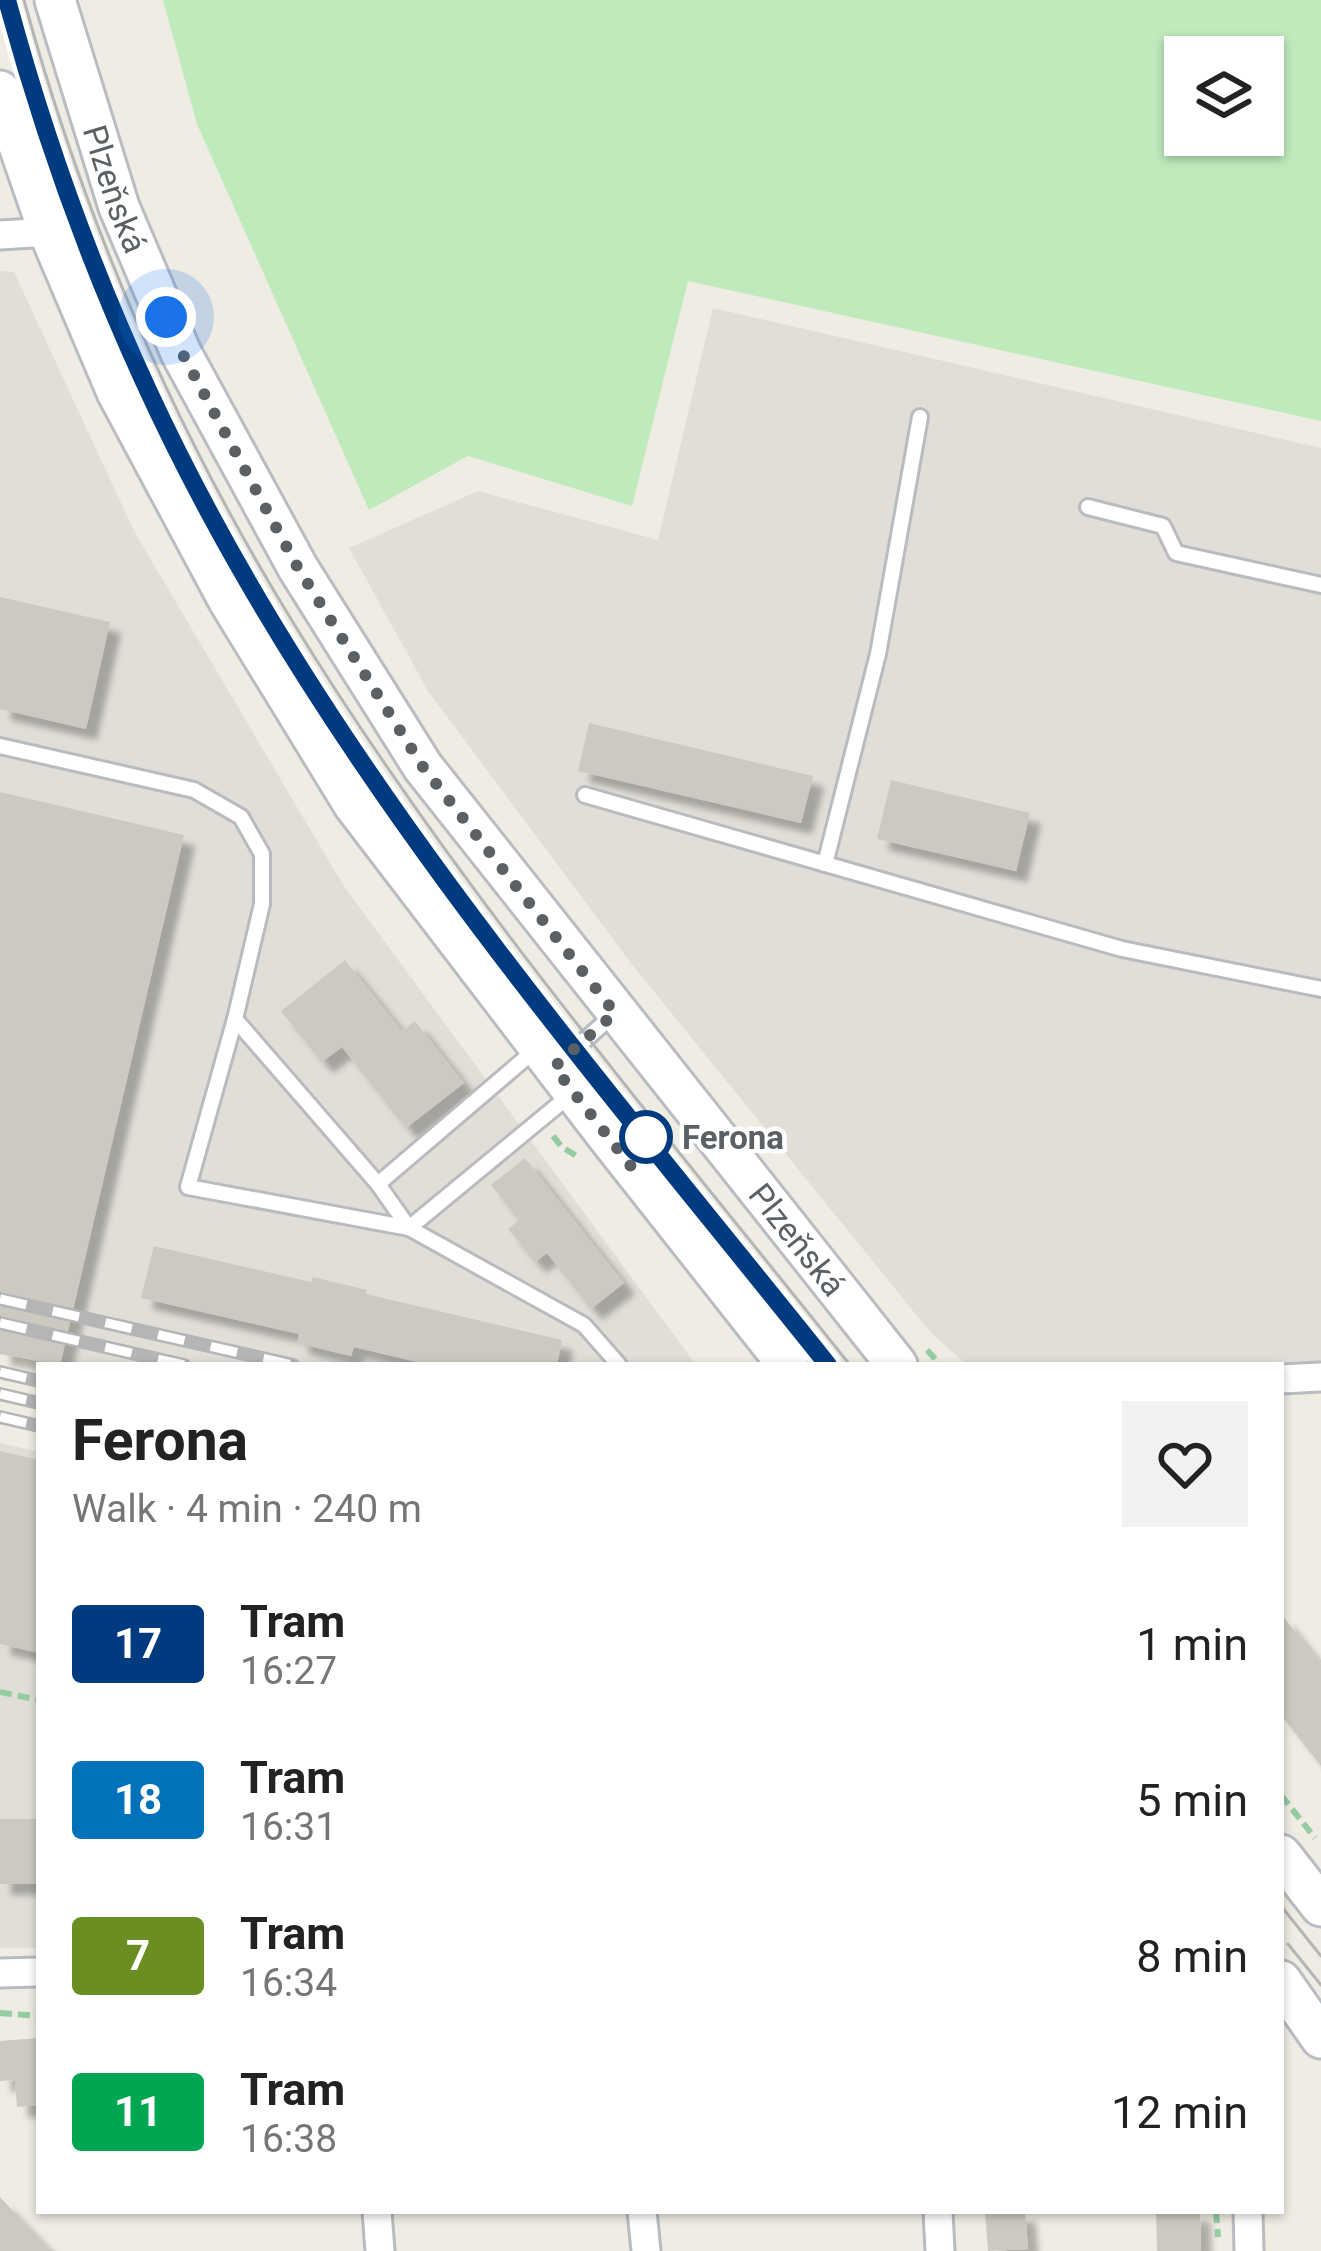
<!DOCTYPE html>
<html lang="en">
<head>
<meta charset="utf-8">
<style>
  body { margin:0; font-family:Roboto,sans-serif; background:#f2f2f2; color:#222; height:100vh; display:flex; flex-direction:column; font-size:45px; white-space:nowrap }
  * { box-sizing:border-box; margin:0 }
  p { font-size:39px; color:#767676 }
  .icon { flex:none; width:66px; height:66px; fill:none; stroke:currentColor; stroke-width:2; stroke-linecap:round; stroke-linejoin:round }
  .map { position:relative; flex:1; overflow:hidden }
  .side { position:absolute; left:36px; top:1362px; width:1248px; height:852px; display:flex; flex-direction:column; background:#fff; border-radius:0px; box-shadow:0 3px 9px #0004 }
  .side>* { flex:none }
  .badge { padding:0 24px; border-radius:9px; font-size:42px; line-height:78px }
  .fabs { position:absolute; left:1164px; top:36px; display:grid; gap:24px }
  .fabs a { display:grid; place-items:center; width:120px; height:120px; border-radius:0px; background:#fff; box-shadow:0 3px 9px #0004; font-size:60px }
  .you { position:absolute; width:60px; height:60px; margin:-30px; border:9px solid #fff; border-radius:50%; background:#1a73e8; box-shadow:0 0 0 18px #1a73e833 }
  .map>.badge { position:absolute; translate:-50% -50%; box-shadow:0 0 0 6px #fff }
  .round { display:grid; place-items:center; flex:none; width:126px; height:126px; border-radius:0px; background:#f2f2f2 }
  .head { display:flex; align-items:center; justify-content:space-between; height:204px; padding:0 36px }
  h1 { font-size:57px; font-weight:700; line-height:90px }
  ul { padding:0; list-style:none }
  li { display:flex; align-items:center; gap:36px; height:156px; padding:0 36px }
  li div { flex:1 }
  li b { display:block; font-size:45px }
  li em { font-style:normal }
  li .badge { min-width:132px; font-weight:700; text-align:center }
  .map>svg:first-child { display:block }
  .industrial { fill:#e0ded7 }
  .green { fill:#beeabc; fill-rule:evenodd }
  .building { fill:#ccc9c1; filter:url(#shadow) }
  .lines { fill:none; stroke-linecap:round; stroke-linejoin:round }
  .lane-casing { stroke:#b8bbc0; stroke-width:20 }
  .street-casing { stroke:#b8bbc0; stroke-width:33 }
  .secondary-casing { stroke:#b8bdc3; stroke-width:45 }
  .path { stroke:#95cca2; stroke-width:6; stroke-dasharray:12 6; stroke-linecap:butt }
  .lane { stroke:#fff; stroke-width:14 }
  .street { stroke:#fff; stroke-width:27 }
  .secondary { stroke:#fff; stroke-width:39 }
  .tram { stroke:#b4b5b6; stroke-width:3 }
  .rail-casing { stroke:#b4b5b6; stroke-width:14 }
  .rail { stroke:#fff; stroke-width:9; stroke-dasharray:27; stroke-linecap:butt }
  .line-casing { stroke:#fff; stroke-width:27 }
  .line { stroke:#003b80; stroke-width:18 }
  .walk { stroke:#5b6065; stroke-width:12; stroke-dasharray:0 21.6 }
  .stop-dot { fill:#fff; stroke:#003b80; stroke-width:6 }
  .labels { text-anchor:middle; stroke-width:9; stroke-linejoin:round; paint-order:stroke }
  .street-label { font-size:33px; fill:#5b6065; stroke:#fff }
  .stop-label { font-size:33px; font-weight:bold; fill:#5b6065; stroke:#fff; text-anchor:start }
</style>
</head>
<body>
<div class="map">
<svg width="1321" height="2251" viewBox="0 0 1321 2251">
  <defs>
    <filter id="shadow"><feDropShadow dx="11" dy="11" stdDeviation="3" flood-color="#0004"/></filter>
  </defs>
  <rect width="100%" height="100%" fill="#efece3"/>
  <g class="industrial">
    <polygon points="0,271 14,272 134,531 343,885 696,1365 49,1365 0,1354"/>
    <polygon points="713,308 1321,448 1321,1372 1281,1372 1281,1365 967,1365 931,1333 630,962 428,691 349,548 478,491 658,540"/>
    <polygon points="0,1443 39,1452 39,1948 0,1948"/>
  </g>
  <path class="green" d="M163,0H1321V421L688,281L632,506L468,456L369,510L197,124ZM1185,57H1263V135H1185Z"/>
  <g class="building">
    <polygon points="0,597 110,622 86,729 0,709"/>
    <polygon points="589,723 813,776 801,823 578,771"/>
    <polygon points="891,780 1030,813 1016,871 877,839"/>
    <polygon points="0,792 184,835 60,1365 0,1354"/>
    <polygon points="345,960 402,1031 415,1021 464,1083 406,1128 342,1047 322,1062 281,1011"/>
    <polygon points="525,1158 624,1283 591,1309 547,1253 535,1262 508,1229 519,1220 491,1185"/>
    <polygon points="154,1246 311,1282 313,1277 367,1290 366,1294 562,1340 557,1365 430,1365 354,1347 351,1356 297,1343 299,1334 141,1298"/>
    <polygon points="0,1451 39,1460 39,1653 0,1644"/>
    <polygon points="1281,1614 1321,1664 1321,1766 1281,1715"/>
    <rect x="0" y="1819" width="39" height="65"/>
    <polygon points="39,2038 39,2105 17,2107 15,2080 0,2081 0,2041"/>
    <polygon points="0,2197 51,2251 0,2251"/>
    <polygon points="985,2211 1025,2211 1028,2249 988,2251"/>
    <polygon points="1156,2211 1200,2211 1201,2251 1157,2251"/>
  </g>
  <g class="lines">
    <g class="lane-casing">
      <g id="lane">
        <polyline points="1088,507 1163,526 1176,553 1321,585"/>
        <polyline points="0,746 194,790 241,817 262,854 262,904 235,1019 188,1187 409,1228 584,1325 619,1365"/>
        <polyline points="585,795 1122,949 1321,989"/>
        <polyline points="825,864 878,654 920,417"/>
        <polyline points="235,1019 378,1184 535,1050"/>
        <polyline points="558,1064 613,1015"/>
        <polyline points="378,1184 409,1228 569,1096"/>
      </g>
    </g>
    <g class="street-casing">
      <g id="street">
        <polyline points="0,235 49,232"/>
        <polyline points="1281,1379 1321,1377"/>
        <polyline points="0,1973 39,1972"/>
        <polyline points="377,2211 380,2251"/>
        <polyline points="642,2211 646,2251"/>
        <polyline points="938,2211 940,2251"/>
        <polyline points="1248,2211 1249,2251"/>
      </g>
    </g>
    <g class="secondary-casing">
      <g id="secondary">
        <path id="s1" d="M55,0L119,207L181,353L298,568L423,767L897,1365"/>
        <polyline points="0,91 49,232 117,392 229,601 354,805 608,1137 788,1365"/>
        <polyline points="1281,1855 1321,1906"/>
        <polyline points="1281,1981 1321,2038"/>
      </g>
    </g>
    <g class="path">
      <polyline points="553,1136 562,1147 580,1158"/>
      <polyline points="927,1350 941,1365"/>
      <polyline points="0,1692 39,1700"/>
      <polyline points="1281,1795 1315,1838"/>
      <polyline points="0,2013 39,2016"/>
      <polyline points="1216,2211 1218,2237"/>
    </g>
    <use href="#lane" class="lane"/>
    <use href="#street" class="street"/>
    <use href="#secondary" class="secondary"/>
    <g class="tram">
      <path d="M24,0C84,219 175,431 294,624C455,887 658,1124 850,1365"/>
      <polyline points="78,223 151,398 254,590"/>
      <polyline points="343,733 493,942"/>
      <polyline points="571,1042 697,1201"/>
      <polyline points="1281,1906 1321,1956"/>
      <polyline points="1288,1944 1321,1985"/>
    </g>
    <g class="rail-casing">
      <g id="rail">
        <polyline points="0,1299 293,1365"/>
        <polyline points="0,1323 184,1365"/>
        <polyline points="0,1372 39,1381"/>
        <polyline points="0,1394 39,1403"/>
        <polyline points="0,1417 39,1426"/>
      </g>
    </g>
    <use href="#rail" class="rail"/>
  </g>
  <g class="lines">
    <g class="line-casing">
      <path id="line" d="M7,0C55,178 122,351 210,514C376,823 610,1092 828,1365"/>
    </g>
    <use href="#line" class="line"/>
    <polyline class="walk" points="166,317 182,353 298,568 423,767 615,1013 554,1067 634,1170 646,1137"/>
  </g>
  <circle class="stop-dot" cx="646" cy="1137" r="24"/>
  <g class="labels">
    <g class="street-label">
      <text dy="12" stroke="none"><textPath href="#s1" startOffset="198">Plzeňská</textPath></text>
      <text dy="12" stroke="none"><textPath href="#s1" startOffset="1458">Plzeňská</textPath></text>
    </g>
    <g class="stop-label">
      <text x="682" y="1149">Ferona</text>
    </g>
  </g>
</svg>
<div class="fabs">
<a><svg class="icon" aria-label="layers" viewBox="0 0 24 24"><path d="M12 4l9 5-9 5-9-5zM3 14l9 5 9-5"/></svg></a>
</div>
<div class="you" style="left:166px;top:317px"></div>
<section class="side">
<div class="head"><div><h1>Ferona</h1><p>Walk · 4 min · 240 m</p></div><a class="round"><svg class="icon" aria-label="heart" viewBox="0 0 24 24"><path d="M12 20l-8-8c-3-5 5-10 8-4 3-6 11-1 8 4z"/></svg></a></div>
<ul>
<li><span class="badge" style="background:#003b80;color:#fff">17</span><div><b>Tram</b><p>16:27</p></div><em>1 min</em></li>
<li><span class="badge" style="background:#0072bc;color:#fff">18</span><div><b>Tram</b><p>16:31</p></div><em>5 min</em></li>
<li><span class="badge" style="background:#6b8e23;color:#fff">7</span><div><b>Tram</b><p>16:34</p></div><em>8 min</em></li>
<li><span class="badge" style="background:#00a651;color:#fff">11</span><div><b>Tram</b><p>16:38</p></div><em>12 min</em></li>
</ul>
</section>
</div>
</body>
</html>
